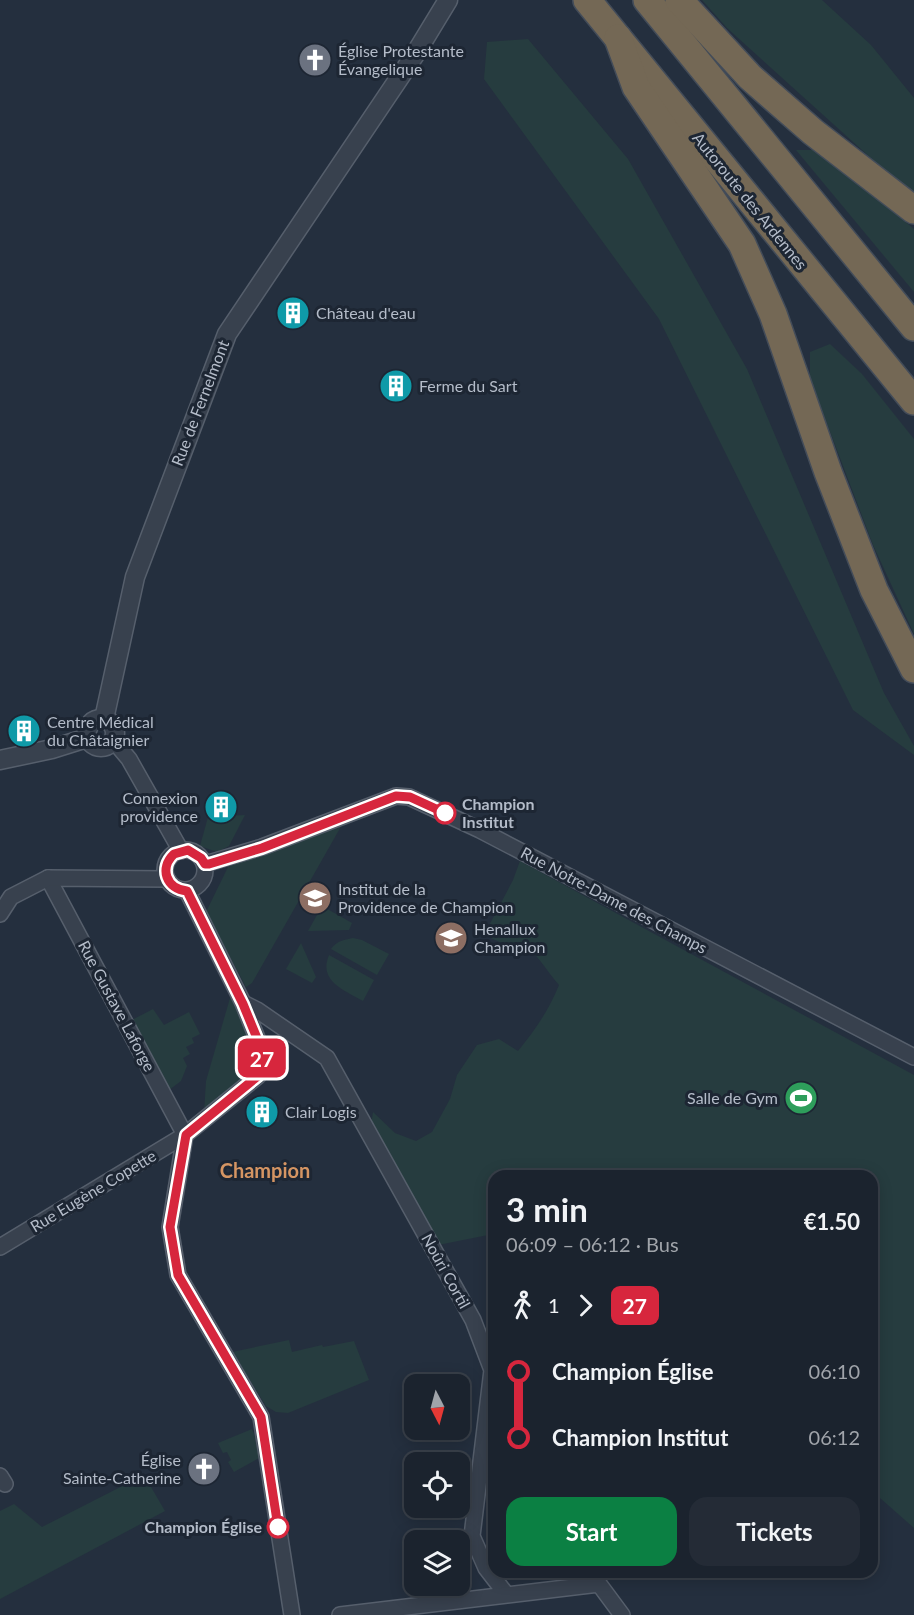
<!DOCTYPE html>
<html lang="en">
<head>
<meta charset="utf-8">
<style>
  body { margin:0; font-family:Lato,sans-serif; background:#242b36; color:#f1f3f6; height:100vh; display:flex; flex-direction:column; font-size:22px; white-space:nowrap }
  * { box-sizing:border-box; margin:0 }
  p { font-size:20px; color:#a0a4aa }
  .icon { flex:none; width:33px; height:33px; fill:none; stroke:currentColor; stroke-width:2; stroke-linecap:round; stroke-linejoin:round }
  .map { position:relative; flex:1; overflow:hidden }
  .panel { position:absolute; left:488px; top:1170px; width:390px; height:408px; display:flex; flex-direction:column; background:#1b232e; border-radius:18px; box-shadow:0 3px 15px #0003,0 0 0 2px #39404a }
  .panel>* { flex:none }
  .badge { padding:0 12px; border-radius:9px; font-size:21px; line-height:39px }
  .needle { width:39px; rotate:174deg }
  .tools { position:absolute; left:404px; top:1374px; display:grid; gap:12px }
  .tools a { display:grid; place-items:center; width:66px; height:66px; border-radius:12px; background:#1b232e; box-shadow:0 3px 15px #0003,0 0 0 2px #39404a; font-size:30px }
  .map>.badge { position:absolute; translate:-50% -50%; box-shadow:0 0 0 3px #fff }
  .legs { display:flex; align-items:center; gap:9px; height:66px; padding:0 18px; font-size:20px }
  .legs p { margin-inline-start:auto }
  .head { display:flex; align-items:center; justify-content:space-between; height:102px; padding:0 18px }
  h1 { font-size:33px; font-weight:700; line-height:45px }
  .primary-button { display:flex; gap:12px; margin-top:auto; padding:12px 18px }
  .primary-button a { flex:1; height:69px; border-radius:18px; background:#0b8043; color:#fff; font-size:24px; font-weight:700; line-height:69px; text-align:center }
  .primary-button a+a { background:#242b36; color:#f1f3f6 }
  ul { padding:0 18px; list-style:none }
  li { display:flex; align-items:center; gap:21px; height:66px; font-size:22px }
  li i { display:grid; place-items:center; width:9px; height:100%; margin:0 8px; background:currentColor }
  li i::after { content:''; width:15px; height:15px; margin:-8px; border:4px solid; border-radius:50%; background:#1b232e }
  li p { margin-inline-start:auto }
  li:first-child i { background:linear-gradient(#0000 50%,currentColor 0) }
  li:last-child i { background:linear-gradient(currentColor 50%,#0000 0) }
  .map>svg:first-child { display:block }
  .green { fill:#263c3f }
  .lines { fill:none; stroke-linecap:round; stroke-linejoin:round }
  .minor-casing { stroke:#565f6c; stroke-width:18 }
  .tertiary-casing { stroke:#565f6c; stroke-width:21 }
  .motorway-casing { stroke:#434c59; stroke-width:30 }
  .minor { stroke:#38414e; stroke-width:15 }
  .tertiary { stroke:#38414e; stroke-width:18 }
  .motorway { stroke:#746855; stroke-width:27 }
  .line-1-casing { stroke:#fff; stroke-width:14 }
  .line-1 { stroke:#d7263d; stroke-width:9 }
  .stop-1-dot { fill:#fff; stroke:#d7263d; stroke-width:3 }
  .labels { text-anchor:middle; stroke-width:6; stroke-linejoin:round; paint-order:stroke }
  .poi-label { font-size:16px; fill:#b4bcc9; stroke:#1d2633; text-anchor:start }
  .street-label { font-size:16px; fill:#b4bcc9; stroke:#1d2633 }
  .stop-label { font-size:16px; font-weight:bold; fill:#b4bcc9; stroke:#1d2633; text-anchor:start }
  .quarter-label { font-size:20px; font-weight:bold; fill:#d59563; stroke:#1d2633 }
</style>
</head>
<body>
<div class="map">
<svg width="914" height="1615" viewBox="0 0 914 1615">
  <rect width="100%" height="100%" fill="#242f3e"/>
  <g class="green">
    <polygon points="702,0 822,0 871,45 914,98 914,197 727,28"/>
    <polygon points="528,39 628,159 747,369 884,693 914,746 914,755 853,710 659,319 484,79 487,42"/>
    <polygon points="796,150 820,150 914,229 914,292"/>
    <polygon points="830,344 862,374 914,439 914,634 873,545 810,379 810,352"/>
    <polygon points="245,815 229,846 217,852 200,846 208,817"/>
    <polygon points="343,823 252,983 246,987 206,912 228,867"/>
    <path d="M520,861L914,1075V1528L872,1491V1176H494L493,1234L438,1245L371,1125L373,1112L395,1133L416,1141L432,1132L450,1099L457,1075L477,1045L499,1039L518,1051C535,1030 549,1010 559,985C545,969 538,954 521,942L504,944L484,935L513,880Z"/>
    <polygon points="322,906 352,923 349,930 308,931"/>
    <path d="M353,938L362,940L389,954L377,975L331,949C337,941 343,940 353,938Z"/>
    <polygon points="301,943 316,977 312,983 286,969"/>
    <path d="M329,955L374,980L363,1001C344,990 318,981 329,955Z"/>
    <polygon points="230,998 238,999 255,1041 255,1076 204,1113 206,1081"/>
    <polygon points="153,1009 164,1025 189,1012 200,1034 192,1038 194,1043 186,1047 190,1054 183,1058 187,1066 181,1081 169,1090 128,1022"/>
    <polygon points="289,1340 292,1352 322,1345 323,1347 354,1341 369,1380 288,1413 276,1412 266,1406 232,1352"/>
    <polygon points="252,1429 254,1434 259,1458 234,1472 228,1462 231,1460 227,1452 223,1453 218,1443"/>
    <polygon points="144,1475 165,1511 0,1599 0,1511 14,1504 42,1527"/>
  </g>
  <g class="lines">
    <g class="minor-casing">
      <g id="minor">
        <polyline points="113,740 129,759 181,851"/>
        <circle cx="185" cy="870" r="20"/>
        <polyline points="205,864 262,847 396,796 409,797 480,830 914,1057"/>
        <polyline points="48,878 185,1135"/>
        <polyline points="0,914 11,897 48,878 167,879"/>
        <polyline points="243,1003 257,1010 327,1058 473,1320 492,1370 472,1536 486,1568 506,1594"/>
        <polyline points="185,1135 170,1227 178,1275 261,1417 292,1615"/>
        <polyline points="0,1247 185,1135 258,1076 262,1060 259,1043 243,1003 187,891"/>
        <polyline points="0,1476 5,1484"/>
        <polyline points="340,1615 599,1584 622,1615"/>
      </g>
    </g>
    <g class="tertiary-casing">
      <g id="tertiary">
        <circle cx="101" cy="733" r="14"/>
        <polyline points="104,719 135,577 227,334 414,56 448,0"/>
        <polyline points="0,760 52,749 87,738"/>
      </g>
    </g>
    <g class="motorway-casing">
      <g id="motorway">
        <polyline points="587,0 914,401"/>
        <polyline points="647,0 914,327"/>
        <polyline points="679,0 750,77 813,132 914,210"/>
        <polyline points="618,38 636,87 742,244 773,314 828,472 874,590 914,669"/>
      </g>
    </g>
    <use href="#minor" class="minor"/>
    <use href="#tertiary" class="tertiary"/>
    <use href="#motorway" class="motorway"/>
  </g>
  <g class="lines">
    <g class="line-1-casing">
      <path id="line-1" d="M278,1527L261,1417L178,1275L170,1227L186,1135L258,1076L262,1060L259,1043L243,1004L187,891C166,889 159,868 174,854L188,850L201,858L205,864H209L262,848L396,796L410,797L445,813"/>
    </g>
    <use href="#line-1" class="line-1"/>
  </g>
  <defs>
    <g id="church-disc" transform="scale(1.725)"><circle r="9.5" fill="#6b7280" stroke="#1d2633"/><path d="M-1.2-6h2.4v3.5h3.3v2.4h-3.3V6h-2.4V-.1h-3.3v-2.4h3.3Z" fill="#fff"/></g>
    <g id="building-disc" transform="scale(1.725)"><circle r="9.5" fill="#0f9aa8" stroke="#1d2633"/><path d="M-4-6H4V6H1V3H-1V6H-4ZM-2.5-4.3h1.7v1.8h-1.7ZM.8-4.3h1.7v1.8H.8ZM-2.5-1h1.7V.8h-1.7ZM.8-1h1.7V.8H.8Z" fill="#fff"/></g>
    <g id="school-disc" transform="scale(1.725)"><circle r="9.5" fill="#8d6e63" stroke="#1d2633"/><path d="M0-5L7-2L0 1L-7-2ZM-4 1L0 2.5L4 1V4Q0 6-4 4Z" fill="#fff"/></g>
    <g id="university-disc" transform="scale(1.725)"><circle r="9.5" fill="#8d6e63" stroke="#1d2633"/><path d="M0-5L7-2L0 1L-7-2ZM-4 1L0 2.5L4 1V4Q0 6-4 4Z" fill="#fff"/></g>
    <g id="stadium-disc" transform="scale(1.725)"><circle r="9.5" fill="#2e9e5b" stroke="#1d2633"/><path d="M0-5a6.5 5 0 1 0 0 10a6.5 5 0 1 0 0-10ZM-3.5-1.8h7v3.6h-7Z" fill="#fff"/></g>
  </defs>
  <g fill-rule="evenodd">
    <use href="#church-disc" x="315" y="60"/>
    <use href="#building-disc" x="293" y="313"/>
    <use href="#building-disc" x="396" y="386"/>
    <use href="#building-disc" x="24" y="731"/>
    <use href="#building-disc" x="221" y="807"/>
    <use href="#school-disc" x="315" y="898"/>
    <use href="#university-disc" x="451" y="938"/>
    <use href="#stadium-disc" x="801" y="1098"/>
    <use href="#building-disc" x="262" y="1112"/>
    <use href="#church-disc" x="204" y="1469"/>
  </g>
  <g class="stop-1-dot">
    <circle cx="445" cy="813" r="10"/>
    <circle cx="278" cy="1527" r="10"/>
  </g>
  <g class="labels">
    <g class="poi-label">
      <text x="338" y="57">Église Protestante<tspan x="338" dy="18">Évangelique</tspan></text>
      <text x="316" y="319">Château d'eau</text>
      <text x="419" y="392">Ferme du Sart</text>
      <text x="47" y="728">Centre Médical<tspan x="47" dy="18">du Châtaignier</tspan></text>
      <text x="198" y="804" text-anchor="end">Connexion<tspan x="198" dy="18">providence</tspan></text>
      <text x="338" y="895">Institut de la<tspan x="338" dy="18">Providence de Champion</tspan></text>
      <text x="474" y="935">Henallux<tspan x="474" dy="18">Champion</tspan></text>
      <text x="778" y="1104" text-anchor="end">Salle de Gym</text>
      <text x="285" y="1118">Clair Logis</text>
      <text x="181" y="1466" text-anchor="end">Église<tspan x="181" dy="18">Sainte-Catherine</tspan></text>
    </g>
    <g class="street-label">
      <text transform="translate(750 201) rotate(51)" y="6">Autoroute des Ardennes</text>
      <text transform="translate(200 403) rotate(-69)" y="6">Rue de Fernelmont</text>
      <text transform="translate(614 900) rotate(28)" y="6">Rue Notre-Dame des Champs</text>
      <text transform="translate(117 1006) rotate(62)" y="6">Rue Gustave Laforge</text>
      <text transform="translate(93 1191) rotate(-31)" y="6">Rue Eugène Copette</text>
      <text transform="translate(446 1271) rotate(61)" y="6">Noûri Cortil</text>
    </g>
    <g class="stop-label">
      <text x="462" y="810">Champion<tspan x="462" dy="18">Institut</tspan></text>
      <text x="262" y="1533" text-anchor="end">Champion Église</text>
    </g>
    <g class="quarter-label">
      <text x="265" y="1178">Champion</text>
    </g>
  </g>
</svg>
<div class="tools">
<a><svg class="needle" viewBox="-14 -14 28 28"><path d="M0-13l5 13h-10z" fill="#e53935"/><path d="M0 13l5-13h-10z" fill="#a0a4aa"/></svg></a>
<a><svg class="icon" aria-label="locate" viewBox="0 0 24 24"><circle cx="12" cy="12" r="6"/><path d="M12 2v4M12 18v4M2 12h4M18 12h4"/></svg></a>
<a><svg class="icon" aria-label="layers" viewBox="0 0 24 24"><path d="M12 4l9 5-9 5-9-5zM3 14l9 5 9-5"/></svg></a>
</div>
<b class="badge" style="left:262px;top:1058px;background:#d7263d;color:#fff">27</b>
<section class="panel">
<div class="head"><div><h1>3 min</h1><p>06:09 – 06:12 · Bus</p></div><b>€1.50</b></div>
<div class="legs"><svg class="icon" aria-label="walk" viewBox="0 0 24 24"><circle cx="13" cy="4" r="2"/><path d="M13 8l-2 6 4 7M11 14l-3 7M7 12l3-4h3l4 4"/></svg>1<svg class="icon" aria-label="forward" viewBox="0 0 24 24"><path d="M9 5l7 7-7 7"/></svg><b class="badge" style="background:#d7263d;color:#fff">27</b></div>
<ul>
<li><i style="color:#d7263d"></i><b>Champion Église</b><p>06:10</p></li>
<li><i style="color:#d7263d"></i><b>Champion Institut</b><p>06:12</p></li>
</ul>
<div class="primary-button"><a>Start</a><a>Tickets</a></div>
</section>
</div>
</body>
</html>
